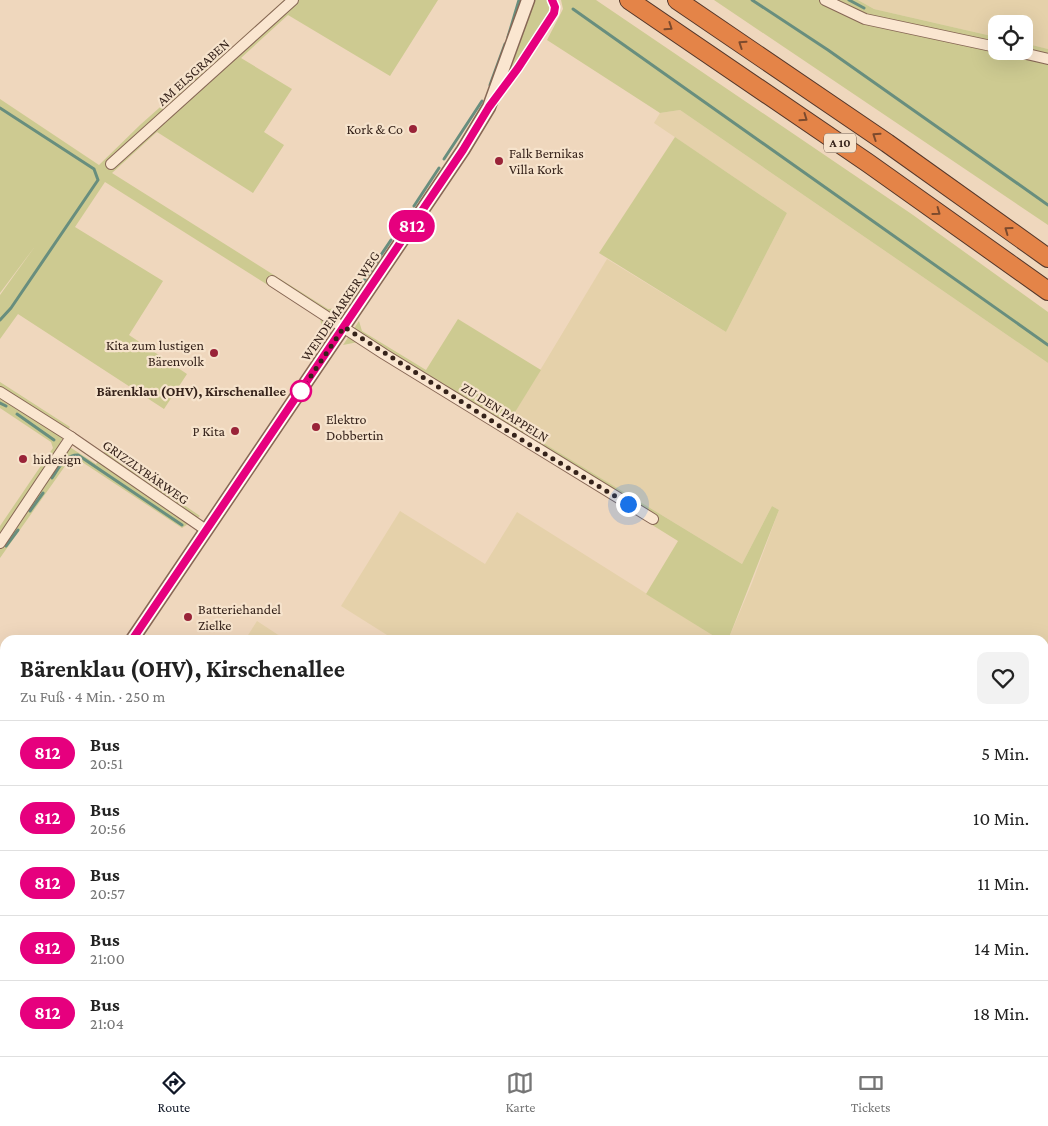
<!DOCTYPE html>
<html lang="de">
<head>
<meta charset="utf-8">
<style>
  body { margin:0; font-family:"Crimson Pro",serif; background:#f2f2f2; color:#222; height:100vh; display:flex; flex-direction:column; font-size:19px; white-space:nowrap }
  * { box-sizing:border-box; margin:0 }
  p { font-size:16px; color:#767676 }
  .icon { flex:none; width:28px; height:28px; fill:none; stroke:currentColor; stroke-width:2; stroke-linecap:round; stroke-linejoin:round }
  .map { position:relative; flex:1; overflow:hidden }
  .side { position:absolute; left:0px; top:635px; width:1049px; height:421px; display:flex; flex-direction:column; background:#fff; border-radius:15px 15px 0 0; box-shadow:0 5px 20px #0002 }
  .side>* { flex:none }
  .badge { padding:0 10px; border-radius:16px; font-size:18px; line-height:32px }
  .controls { position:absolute; left:988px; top:15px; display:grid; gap:10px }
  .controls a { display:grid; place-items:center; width:45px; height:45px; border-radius:10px; background:#fff; box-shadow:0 5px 20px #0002; font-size:25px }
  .you { position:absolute; width:25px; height:25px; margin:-12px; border:4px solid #fff; border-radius:50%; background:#1a73e8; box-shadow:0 0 0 8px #1a73e833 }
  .map>.badge { position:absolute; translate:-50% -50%; box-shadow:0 0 0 2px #fff }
  .round { display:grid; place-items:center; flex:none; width:52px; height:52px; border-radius:10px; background:#f2f2f2 }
  .headline { display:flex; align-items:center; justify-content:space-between; height:85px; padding:0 20px }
  h1 { font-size:24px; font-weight:700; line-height:38px }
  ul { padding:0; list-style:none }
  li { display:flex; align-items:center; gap:15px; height:65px; padding:0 20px; border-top:1px solid #e0e0e0 }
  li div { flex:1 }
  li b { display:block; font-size:19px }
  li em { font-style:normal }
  li .badge { min-width:55px; font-weight:700; text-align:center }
  .dock { display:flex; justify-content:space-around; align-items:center; height:70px; border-top:1px solid #e0e0e0; background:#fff; font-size:14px; color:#767676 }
  .dock a { display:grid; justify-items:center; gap:2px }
  .dock .active { color:#111827 }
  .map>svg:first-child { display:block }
  .farmland { fill:#e5d1aa }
  .green { fill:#cdca91 }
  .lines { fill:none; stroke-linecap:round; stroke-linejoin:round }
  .stream { stroke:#688e7e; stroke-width:3 }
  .minor-casing { stroke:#876755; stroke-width:12 }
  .tertiary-casing { stroke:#876755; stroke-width:15 }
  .motorway-casing { stroke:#55372a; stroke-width:20 }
  .minor { stroke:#fae6d0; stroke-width:10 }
  .tertiary { stroke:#fae6d0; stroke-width:12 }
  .motorway { stroke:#e48448; stroke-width:18 }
  .oneway { stroke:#7c4a2d }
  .line-casing { stroke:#fff; stroke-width:11 }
  .line { stroke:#e6007e; stroke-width:8 }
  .walk { stroke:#36231b; stroke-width:5; stroke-dasharray:0 9 }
  .poi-dot { fill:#992338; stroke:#f6e3cc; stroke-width:2 }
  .stop-dot { fill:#fff; stroke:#e6007e; stroke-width:2.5 }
  .labels { text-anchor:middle; stroke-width:4.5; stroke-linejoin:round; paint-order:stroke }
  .shield { fill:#f6e3cc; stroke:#705d50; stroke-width:1 }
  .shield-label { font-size:12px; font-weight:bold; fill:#36231b }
  .street-label { font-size:14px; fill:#36231b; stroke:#f6e3cc }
  .poi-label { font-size:14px; fill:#36231b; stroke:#f6e3cc; text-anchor:start }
  .stop-label { font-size:14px; font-weight:bold; fill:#36231b; stroke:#f6e3cc; text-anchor:end }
</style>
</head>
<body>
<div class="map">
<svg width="1048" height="1056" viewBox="0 0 1048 1056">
  <rect width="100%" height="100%" fill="#efd7bd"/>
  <g class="farmland">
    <polygon points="858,0 1048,0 1048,49 1024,43 1024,24 996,24 996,37 874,9"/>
    <polygon points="680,110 1048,363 1048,1056 431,1056 429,1051 1044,1051 1044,640 728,640 752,583 779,510 772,506 742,564 509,422 607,259 726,332 787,213 654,123 660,113"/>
    <polygon points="400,511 485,564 517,512 717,638 716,640 395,640 341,606"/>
    <polygon points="257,621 286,640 245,640"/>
    <polygon points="117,1051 201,1051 209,1056 114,1056"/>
  </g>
  <g class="green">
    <polygon points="284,0 438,0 390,76 288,15 241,58 292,89 264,132 284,145 253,193 157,132 112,173 328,309 340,308 323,334 320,318 105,182 75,227 163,281 129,335 187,374 164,409 18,314 0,339 0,295 36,245 0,293 0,99 99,165 140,125 213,60 231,48"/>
    <path d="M535,0H548C550,3 550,4 550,7C550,19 521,57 514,69L511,68Z"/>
    <polygon points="561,0 596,0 913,215 1048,312 1048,363 680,110 660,113 547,40 563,9"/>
    <polygon points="714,0 858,0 874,9 996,37 996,51 1024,51 1024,43 1048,49 1048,225"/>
    <polygon points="675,137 787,213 726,332 599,253"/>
    <polygon points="458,319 541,370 509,422 742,564 772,506 779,510 728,640 716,640 717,638 646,594 678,541 358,342 343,345 359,321 362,331 426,370"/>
    <polygon points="0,382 70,427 61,441 65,444 96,464 105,451 200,516 182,528 76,458 70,459 0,558 0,526 53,448 51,442 0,408"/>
    <polygon points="201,1051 429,1051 431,1056 209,1056"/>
  </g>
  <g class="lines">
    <g class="stream">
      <polyline points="752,0 828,50 1048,205"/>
      <polyline points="849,0 864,8"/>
      <polyline points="573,9 1048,345"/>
      <polyline points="508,37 519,0"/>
      <polyline points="490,85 505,44"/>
      <polyline points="0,108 94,169 98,180 11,308 0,320"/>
      <polyline points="444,159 482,101"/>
      <polyline points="414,206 439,168"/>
      <polyline points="394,233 409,212"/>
      <polyline points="344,310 391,240"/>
      <polyline points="0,403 6,406"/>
      <polyline points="17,414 54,440"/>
      <path d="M52,478C59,468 64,455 78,455L182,525"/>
      <polyline points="30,511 43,493"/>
      <polyline points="6,546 18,530"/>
      <polyline points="0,707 5,709"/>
      <polyline points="420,1051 422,1056"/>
    </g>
    <g class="minor-casing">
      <g id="minor">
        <polyline points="825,0 865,19 996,47"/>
        <polyline points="1014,51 1048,59"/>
        <polyline points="111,164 293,0"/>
        <polyline points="272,281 384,354 653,519"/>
        <polyline points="0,392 71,437 0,543"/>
        <polyline points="71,437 206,530"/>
      </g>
    </g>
    <g class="tertiary-casing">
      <g id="tertiary">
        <polyline points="132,640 463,150 489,107 528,0"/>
        <polyline points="0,848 5,839"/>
      </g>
    </g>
    <g class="motorway-casing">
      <g id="motorway">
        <polyline points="629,0 868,163 1048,291"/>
        <polyline points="677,0 887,143 1048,258"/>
      </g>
    </g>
    <use href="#minor" class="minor"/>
    <use href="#tertiary" class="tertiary"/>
    <use href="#motorway" class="motorway"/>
  </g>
  <defs><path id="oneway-chevron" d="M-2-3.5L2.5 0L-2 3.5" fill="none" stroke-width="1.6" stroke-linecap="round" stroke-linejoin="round" transform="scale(1.25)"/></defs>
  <g class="oneway">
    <use href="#oneway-chevron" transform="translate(669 27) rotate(34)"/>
    <use href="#oneway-chevron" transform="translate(742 44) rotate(-146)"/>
    <use href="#oneway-chevron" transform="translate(804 118) rotate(35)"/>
    <use href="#oneway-chevron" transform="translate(876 136) rotate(-146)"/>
    <use href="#oneway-chevron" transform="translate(937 212) rotate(36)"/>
    <use href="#oneway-chevron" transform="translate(1008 230) rotate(-144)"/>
  </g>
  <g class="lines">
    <g class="line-casing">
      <polyline id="line" points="132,640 463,150 489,107 518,68 554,13 555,7 552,0"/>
    </g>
    <use href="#line" class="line"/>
    <polyline class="walk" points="301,391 344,327 517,437 628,504"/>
  </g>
  <g class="poi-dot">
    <circle cx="413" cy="129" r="5"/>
    <circle cx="499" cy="161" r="5"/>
    <circle cx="214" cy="353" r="5"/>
    <circle cx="316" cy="427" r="5"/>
    <circle cx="235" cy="431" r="5"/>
    <circle cx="23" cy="459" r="5"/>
    <circle cx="188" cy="617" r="5"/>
  </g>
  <circle class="stop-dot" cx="301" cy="391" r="10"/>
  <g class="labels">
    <rect class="shield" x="824" y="133.5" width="32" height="19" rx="4"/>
    <g class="shield-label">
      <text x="840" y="147">A 10</text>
    </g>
    <g class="street-label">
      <text transform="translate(193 72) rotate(-42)" y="5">AM ELSGRABEN</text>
      <text transform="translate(340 306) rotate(-56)" y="5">WENDEMARKER WEG</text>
      <text transform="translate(505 412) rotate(32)" y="5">ZU DEN PAPPELN</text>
      <text transform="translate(146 472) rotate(35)" y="5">GRIZZLYBÄRWEG</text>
    </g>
    <g class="poi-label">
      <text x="403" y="134" text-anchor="end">Kork &amp; Co</text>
      <text x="509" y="158">Falk Bernikas<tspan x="509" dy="16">Villa Kork</tspan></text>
      <text x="204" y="350" text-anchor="end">Kita zum lustigen<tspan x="204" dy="16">Bärenvolk</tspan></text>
      <text x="326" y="424">Elektro<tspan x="326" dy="16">Dobbertin</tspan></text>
      <text x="225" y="436" text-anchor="end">P Kita</text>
      <text x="33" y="464">hidesign</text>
      <text x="198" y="614">Batteriehandel<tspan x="198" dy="16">Zielke</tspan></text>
    </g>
    <g class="stop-label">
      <text x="286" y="396">Bärenklau (OHV), Kirschenallee</text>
    </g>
  </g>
</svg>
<div class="controls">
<a><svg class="icon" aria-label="locate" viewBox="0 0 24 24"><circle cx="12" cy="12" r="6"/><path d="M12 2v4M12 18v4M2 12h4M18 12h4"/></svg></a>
</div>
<div class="you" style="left:628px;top:504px"></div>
<b class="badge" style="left:412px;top:226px;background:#e6007e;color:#fff">812</b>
<section class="side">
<div class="headline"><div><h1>Bärenklau (OHV), Kirschenallee</h1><p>Zu Fuß · 4 Min. · 250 m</p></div><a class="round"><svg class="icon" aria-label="heart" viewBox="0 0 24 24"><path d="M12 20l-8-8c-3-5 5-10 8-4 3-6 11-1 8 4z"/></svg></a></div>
<ul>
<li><span class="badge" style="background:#e6007e;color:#fff">812</span><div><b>Bus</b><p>20:51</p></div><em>5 Min.</em></li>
<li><span class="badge" style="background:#e6007e;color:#fff">812</span><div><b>Bus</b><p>20:56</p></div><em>10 Min.</em></li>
<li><span class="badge" style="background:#e6007e;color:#fff">812</span><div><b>Bus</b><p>20:57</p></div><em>11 Min.</em></li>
<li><span class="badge" style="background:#e6007e;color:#fff">812</span><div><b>Bus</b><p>21:00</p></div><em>14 Min.</em></li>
<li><span class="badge" style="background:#e6007e;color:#fff">812</span><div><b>Bus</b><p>21:04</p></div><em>18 Min.</em></li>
</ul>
</section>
</div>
<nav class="dock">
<a class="active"><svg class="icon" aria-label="directions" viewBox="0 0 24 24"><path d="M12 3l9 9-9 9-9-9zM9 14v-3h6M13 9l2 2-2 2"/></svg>Route</a>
<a><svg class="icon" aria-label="map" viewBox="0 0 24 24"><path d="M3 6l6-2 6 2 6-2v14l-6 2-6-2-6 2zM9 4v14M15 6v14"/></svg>Karte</a>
<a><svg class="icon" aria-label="tickets" viewBox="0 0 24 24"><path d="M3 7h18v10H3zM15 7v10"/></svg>Tickets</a>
</nav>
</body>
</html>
